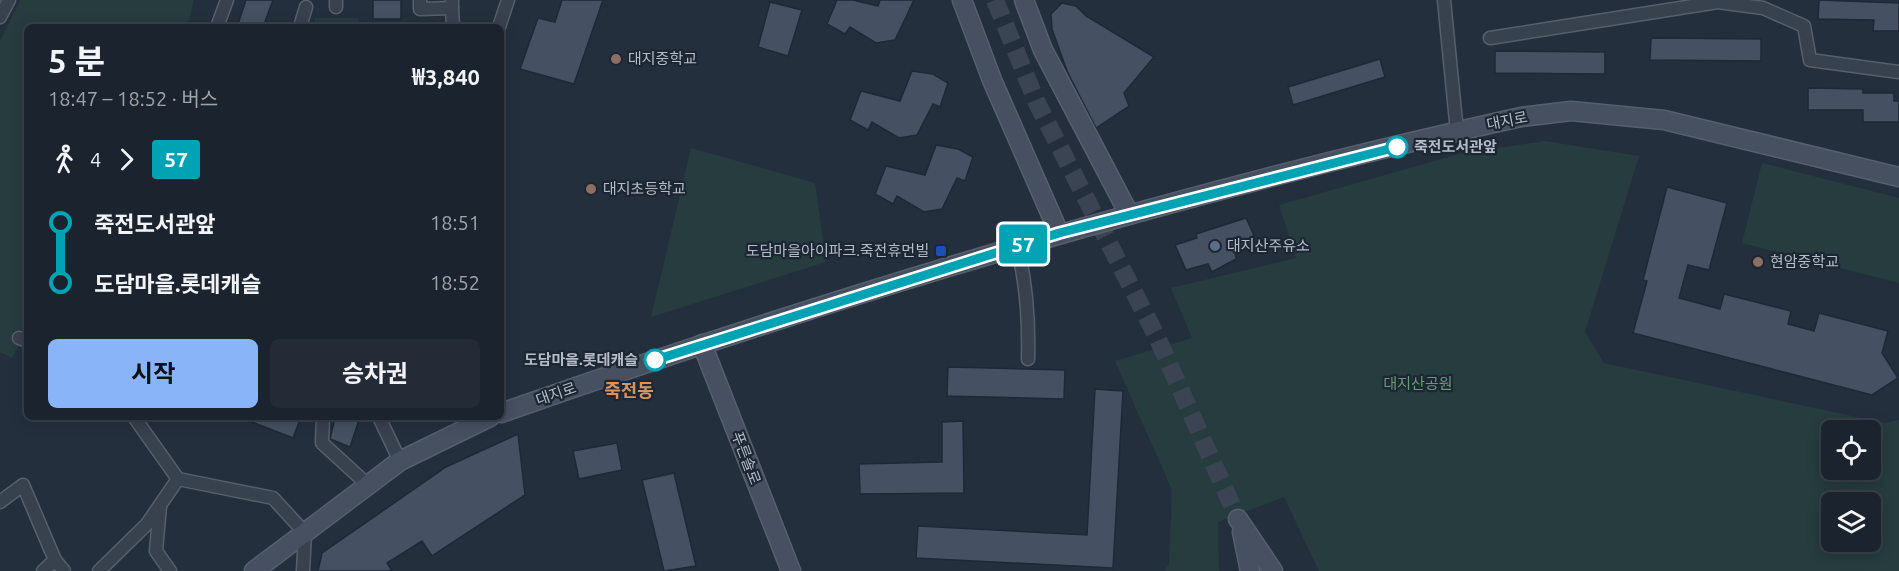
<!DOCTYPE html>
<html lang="ko">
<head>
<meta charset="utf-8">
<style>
  body { margin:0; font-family:Ubuntu,"Noto Sans KR",sans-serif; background:#242b36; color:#f1f3f6; height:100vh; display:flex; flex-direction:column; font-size:22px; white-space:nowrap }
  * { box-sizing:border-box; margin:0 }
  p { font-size:20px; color:#a0a4aa }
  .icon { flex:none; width:33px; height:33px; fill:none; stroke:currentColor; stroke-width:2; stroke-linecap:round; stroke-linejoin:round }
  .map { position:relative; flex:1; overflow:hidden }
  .panel { position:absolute; left:24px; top:24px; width:480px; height:396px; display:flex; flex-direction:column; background:#1b232e; border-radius:9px; box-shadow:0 3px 15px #0003,0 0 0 2px #39404a }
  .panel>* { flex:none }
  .badge { padding:0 12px; border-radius:4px; font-size:21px; line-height:39px }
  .tools { position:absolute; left:1821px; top:420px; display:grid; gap:12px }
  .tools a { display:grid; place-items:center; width:60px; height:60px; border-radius:9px; background:#1b232e; box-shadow:0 3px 15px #0003,0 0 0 2px #39404a; font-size:30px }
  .map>.badge { position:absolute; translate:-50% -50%; box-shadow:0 0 0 3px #fff }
  .legs { display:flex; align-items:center; gap:9px; height:66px; padding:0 24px; font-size:20px }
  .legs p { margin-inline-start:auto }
  .headline { display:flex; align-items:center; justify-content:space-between; height:102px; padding:0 24px }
  h1 { font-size:33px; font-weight:700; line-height:45px }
  .primary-button { display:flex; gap:12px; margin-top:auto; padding:12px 24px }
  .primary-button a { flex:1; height:69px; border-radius:9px; background:#8ab4f8; color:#111; font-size:24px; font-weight:700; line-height:69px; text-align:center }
  .primary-button a+a { background:#242b36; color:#f1f3f6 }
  ul { padding:0 24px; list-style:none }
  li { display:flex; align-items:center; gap:21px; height:60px; font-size:22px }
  li i { display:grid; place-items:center; width:9px; height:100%; margin:0 8px; background:currentColor }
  li i::after { content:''; width:15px; height:15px; margin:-8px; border:4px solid; border-radius:50%; background:#1b232e }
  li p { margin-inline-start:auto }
  li:first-child i { background:linear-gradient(#0000 50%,currentColor 0) }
  li:last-child i { background:linear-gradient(currentColor 50%,#0000 0) }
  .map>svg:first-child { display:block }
  .green { fill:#263c3f; fill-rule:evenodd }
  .building { fill:#455162; stroke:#1f2835; stroke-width:1.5 }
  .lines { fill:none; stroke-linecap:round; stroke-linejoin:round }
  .secondary-tunnel { stroke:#3a4453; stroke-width:18; stroke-dasharray:18 9; stroke-linecap:butt }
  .street-casing { stroke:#565f6c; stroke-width:15 }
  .secondary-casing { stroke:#565f6c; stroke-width:21 }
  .street { stroke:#38414e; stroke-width:12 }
  .secondary { stroke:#465061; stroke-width:18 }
  .line-1-casing { stroke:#fff; stroke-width:14 }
  .line-1 { stroke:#00a3b4; stroke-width:9 }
  .education-dot { fill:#8d6e63; stroke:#1d2633; stroke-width:2 }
  .stop-1-dot { fill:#fff; stroke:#00a3b4; stroke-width:3 }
  .service-dot { fill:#5c6f8a; stroke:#1d2633; stroke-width:2 }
  .transit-dot { fill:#1a4fb4; stroke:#1d2633; stroke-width:2 }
  .labels { text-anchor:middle; stroke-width:4.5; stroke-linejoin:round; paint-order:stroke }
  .poi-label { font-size:15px; fill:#b4bcc9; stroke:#1d2633; text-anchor:start }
  .street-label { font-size:15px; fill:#b4bcc9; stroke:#1d2633 }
  .stop-label { font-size:15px; font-weight:bold; fill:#b4bcc9; stroke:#1d2633; text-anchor:start }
  .park-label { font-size:15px; fill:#6b9a76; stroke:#1d2633 }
  .quarter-label { font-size:18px; font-weight:bold; fill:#d59563; stroke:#1d2633 }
</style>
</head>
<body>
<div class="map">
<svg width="1899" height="571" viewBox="0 0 1899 571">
  <rect width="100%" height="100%" fill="#242f3e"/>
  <g class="green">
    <polygon points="20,0 194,0 187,27 27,27 27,332 12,358 0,352 0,41"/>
    <rect x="315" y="18" width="43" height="9"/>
    <path d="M1545,141L1639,156L1585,332L1604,363L1885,423L1899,420V571H1319L1284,497L1218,522L1219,571H1164L1169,564L1172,490L1115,361L1192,338L1171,288L1296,258L1279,205L1459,154ZM1832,430H1870V470H1832ZM1832,502H1870V542H1832Z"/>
    <polygon points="691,148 815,183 826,262 651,317"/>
    <polygon points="1762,163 1899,198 1899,283 1742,243"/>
  </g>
  <g class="building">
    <polygon points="246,0 273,0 263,27 237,27"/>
    <rect x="373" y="0" width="28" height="19"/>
    <polygon points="562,0 603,0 574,84 520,69 538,18 555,22"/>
    <polygon points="837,0 853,0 878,6 880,0 914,0 895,40 876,43 850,27 845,34 827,24"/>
    <polygon points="1819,0 1899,3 1899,31 1873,31 1874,20 1818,19"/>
    <polygon points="770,2 802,10 788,56 758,47"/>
    <polygon points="1062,3 1076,6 1086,16 1154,57 1124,93 1129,106 1096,128 1067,71 1052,29 1051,14"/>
    <polygon points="1651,38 1761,39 1761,61 1650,60"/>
    <polygon points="1495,51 1605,52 1605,74 1495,73"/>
    <polygon points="1380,59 1385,77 1293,105 1288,87"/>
    <polygon points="912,71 933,74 948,83 940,107 933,104 917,135 899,138 872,122 868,130 850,120 861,91 900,101"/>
    <polygon points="1808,88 1863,89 1863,93 1894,93 1894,101 1899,101 1899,122 1863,122 1863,110 1808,110"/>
    <polygon points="936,145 958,149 973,157 965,181 957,178 942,209 924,212 897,196 893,204 875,194 886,166 925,175"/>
    <polygon points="1667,187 1727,203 1709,270 1688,265 1679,298 1720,309 1724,294 1791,311 1788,324 1814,331 1819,313 1888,331 1882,353 1898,378 1872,395 1633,333 1647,281 1643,280"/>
    <polygon points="1246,218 1253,233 1255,247 1235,252 1236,259 1212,272 1208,264 1186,270 1175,245 1197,238 1196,234"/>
    <polygon points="948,367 1065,370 1064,399 947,396"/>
    <polygon points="1095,389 1123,391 1113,568 916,558 918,526 1087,535"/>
    <polygon points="239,417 301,417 293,438"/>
    <polygon points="335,417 360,417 350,447 330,439"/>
    <polygon points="963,421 964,493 860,494 859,464 942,462 942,422"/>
    <polygon points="518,434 525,495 432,556 422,541 387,563 392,571 318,571 322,553 446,467"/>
    <polygon points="617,443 622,470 579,479 573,451"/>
    <polygon points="674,473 696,566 664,571 642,480"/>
  </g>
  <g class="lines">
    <polyline class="secondary-tunnel" points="995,0 1037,103 1157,337 1238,519"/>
    <g class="street-casing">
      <g id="street">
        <polyline points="420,0 420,9 452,8 452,0"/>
        <polyline points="1444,0 1457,132"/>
        <polyline points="336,7 336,0"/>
        <polyline points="452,8 453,27"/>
        <polyline points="0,17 9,0"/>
        <polyline points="217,27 227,0"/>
        <polyline points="300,27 306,7"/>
        <polyline points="499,27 508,0"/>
        <polyline points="1490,38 1718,2 1763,8 1804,26 1810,60 1899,72"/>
        <path d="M1017,246C1027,284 1029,320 1028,359"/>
        <polyline points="19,338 27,341"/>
        <polyline points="134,417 178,479"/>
        <polyline points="323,417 322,443 368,485"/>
        <polyline points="379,417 400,461"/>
        <polyline points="0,502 23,485 55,560 64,571"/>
        <polyline points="160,506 156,551 170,571"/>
        <polyline points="43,571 55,560"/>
        <polyline points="99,571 147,524 178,479 273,498 305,533 303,571"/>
      </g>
    </g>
    <g class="secondary-casing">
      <g id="secondary">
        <polyline points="962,0 992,80 1059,233"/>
        <polyline points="1024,0 1043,50 1129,214"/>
        <polyline points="702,344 791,571"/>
        <path d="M501,413C835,296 1175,193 1521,117L1571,111L1664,120L1899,177"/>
        <polyline points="1238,519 1273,571"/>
        <polyline points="1242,532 1250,571"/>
        <polyline points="254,571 400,461 490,417"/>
      </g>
    </g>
    <use href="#street" class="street"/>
    <use href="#secondary" class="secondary"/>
  </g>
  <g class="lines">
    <g class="line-1-casing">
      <polyline id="line-1" points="655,360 1059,233 1397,147"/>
    </g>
    <use href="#line-1" class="line-1"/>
  </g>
  <g class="education-dot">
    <circle cx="616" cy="59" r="6"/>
    <circle cx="591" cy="189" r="6"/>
    <circle cx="1758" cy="262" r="6"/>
  </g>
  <g class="stop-1-dot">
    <circle cx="1397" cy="147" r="10"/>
    <circle cx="655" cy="360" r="10"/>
  </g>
  <circle class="service-dot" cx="1215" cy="246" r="6"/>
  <rect class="transit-dot" x="935" y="245" width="12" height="12" rx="3"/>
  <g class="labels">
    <g class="poi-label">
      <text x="628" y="64">대지중학교</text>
      <text x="603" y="194">대지초등학교</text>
      <text x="1227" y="251">대지산주유소</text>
      <text x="929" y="256" text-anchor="end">도담마을아이파크.죽전휴먼빌</text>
      <text x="1770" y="267">현암중학교</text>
    </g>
    <g class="street-label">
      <text transform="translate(1507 121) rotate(-11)" y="5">대지로</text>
      <text transform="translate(556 394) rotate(-19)" y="5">대지로</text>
      <text transform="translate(746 458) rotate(69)" y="5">푸른솔로</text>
    </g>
    <g class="stop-label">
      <text x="1414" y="152">죽전도서관앞</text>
      <text x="638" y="365" text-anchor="end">도담마을.롯데캐슬</text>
    </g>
    <g class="park-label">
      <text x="1418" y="389">대지산공원</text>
    </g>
    <g class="quarter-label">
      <text x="629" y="397">죽전동</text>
    </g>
  </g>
</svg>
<div class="tools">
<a><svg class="icon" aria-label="locate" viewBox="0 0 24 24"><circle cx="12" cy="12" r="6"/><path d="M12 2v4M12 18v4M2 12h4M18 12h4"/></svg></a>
<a><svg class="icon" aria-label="layers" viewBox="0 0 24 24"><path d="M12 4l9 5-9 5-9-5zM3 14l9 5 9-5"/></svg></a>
</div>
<b class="badge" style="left:1023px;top:244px;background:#00a3b4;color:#fff">57</b>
<section class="panel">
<div class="headline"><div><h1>5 분</h1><p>18:47 – 18:52 · 버스</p></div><b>₩3,840</b></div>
<div class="legs"><svg class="icon" aria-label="walk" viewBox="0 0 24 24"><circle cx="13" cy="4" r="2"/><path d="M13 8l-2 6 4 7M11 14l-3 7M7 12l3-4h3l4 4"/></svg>4<svg class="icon" aria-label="forward" viewBox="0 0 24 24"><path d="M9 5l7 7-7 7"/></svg><b class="badge" style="background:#00a3b4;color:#fff">57</b></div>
<ul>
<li><i style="color:#00a3b4"></i><b>죽전도서관앞</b><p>18:51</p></li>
<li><i style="color:#00a3b4"></i><b>도담마을.롯데캐슬</b><p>18:52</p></li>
</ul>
<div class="primary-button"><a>시작</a><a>승차권</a></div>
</section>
</div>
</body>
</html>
